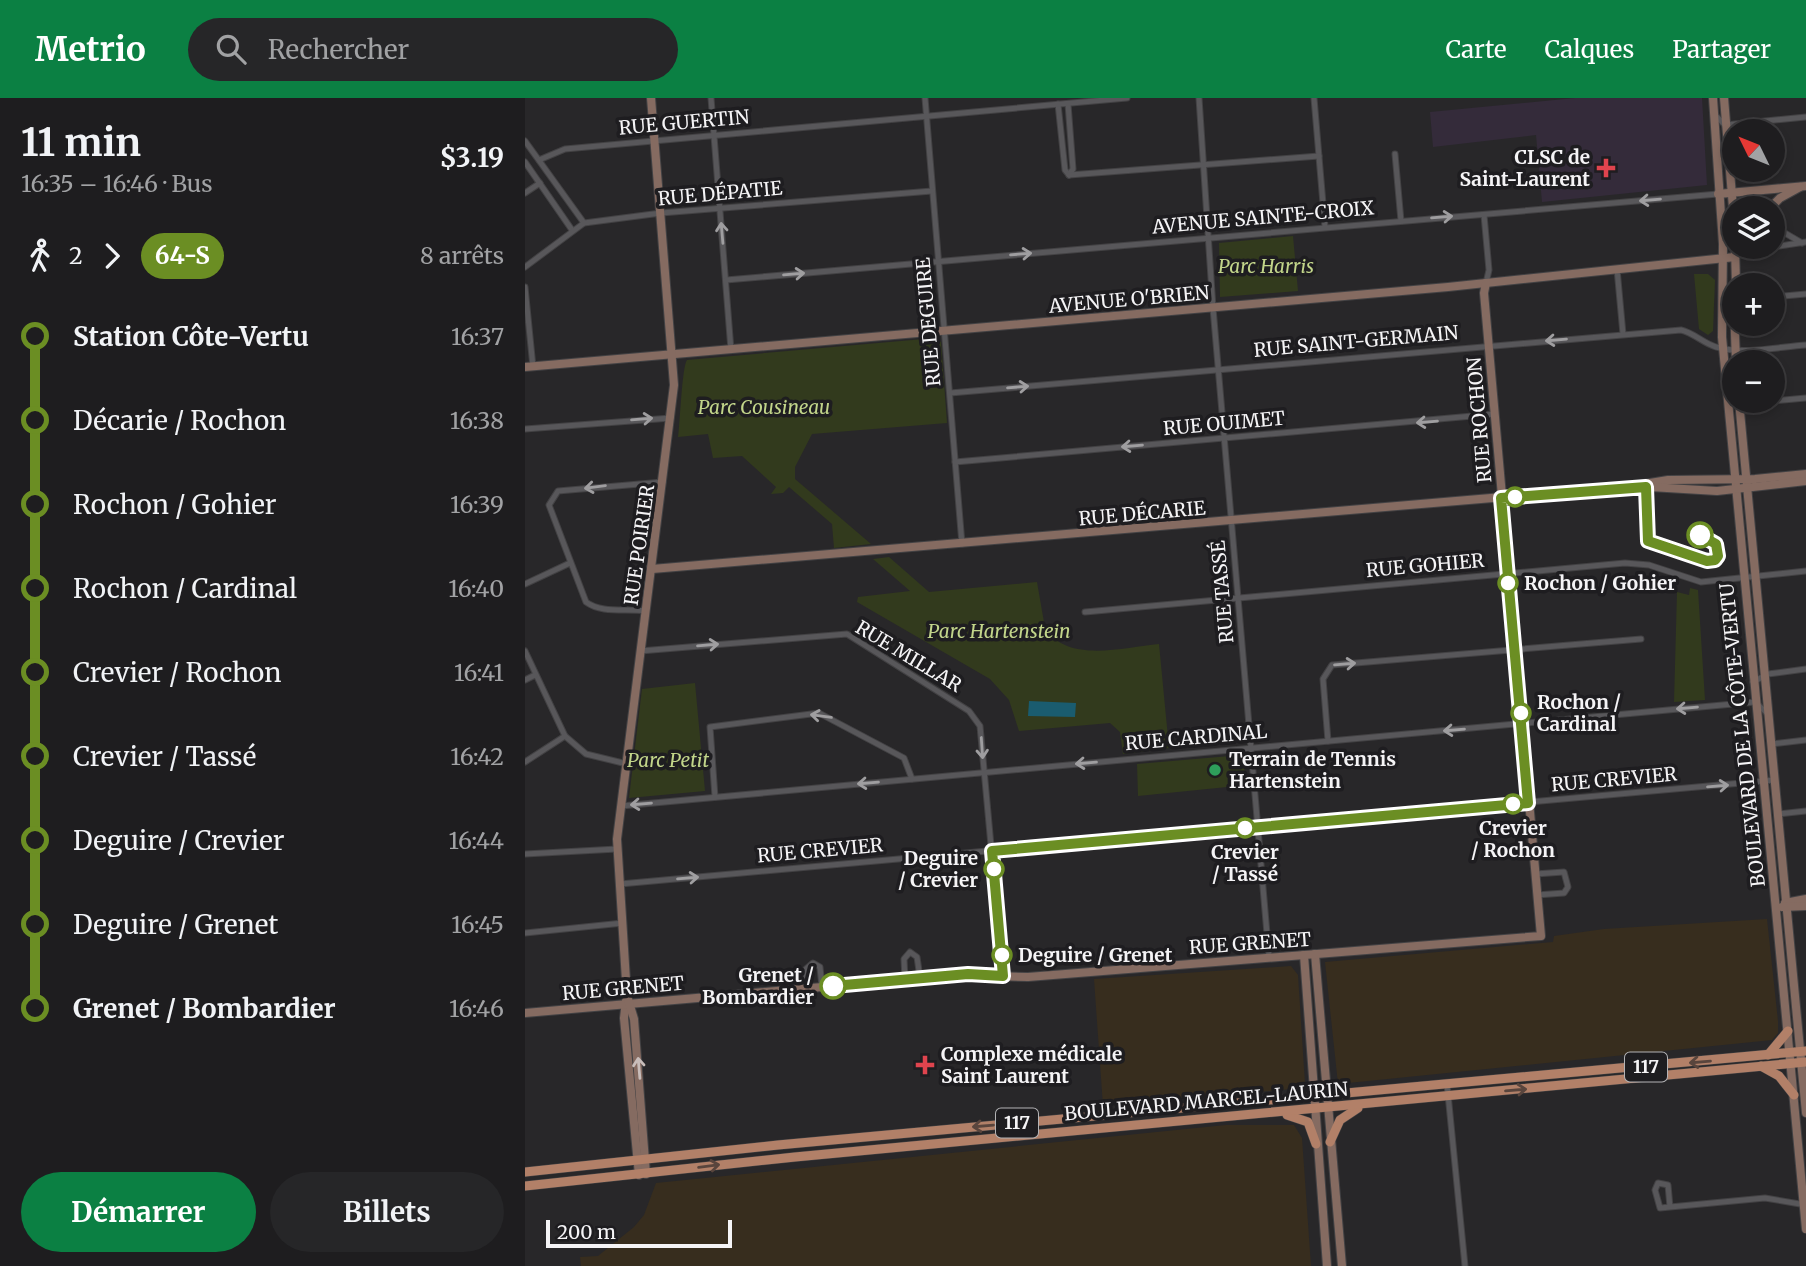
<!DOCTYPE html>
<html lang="fr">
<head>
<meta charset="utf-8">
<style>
  body { margin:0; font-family:Merriweather,serif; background:#262628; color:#f1f3f6; height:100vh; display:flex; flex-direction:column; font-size:26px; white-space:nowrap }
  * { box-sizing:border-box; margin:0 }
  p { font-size:23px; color:#a1a2a4 }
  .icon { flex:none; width:38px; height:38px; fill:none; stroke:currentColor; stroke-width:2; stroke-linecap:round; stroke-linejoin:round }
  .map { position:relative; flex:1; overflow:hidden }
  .side { display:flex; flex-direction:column; background:#1e1d1f; width:525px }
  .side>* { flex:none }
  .badge { padding:0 14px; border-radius:23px; font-size:24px; line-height:46px }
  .needle { width:46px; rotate:313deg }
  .buttons { position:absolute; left:1197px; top:21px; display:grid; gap:14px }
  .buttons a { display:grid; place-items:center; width:63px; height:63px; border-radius:50%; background:#1e1d1f; box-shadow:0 4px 10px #0003,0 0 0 2px #3c3b3d; font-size:35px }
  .scale { position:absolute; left:21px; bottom:18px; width:186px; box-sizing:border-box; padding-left:7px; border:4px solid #f5f4f6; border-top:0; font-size:19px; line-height:24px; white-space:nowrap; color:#f5f4f6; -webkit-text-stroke:5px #1e1d20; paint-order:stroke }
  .map>.badge { position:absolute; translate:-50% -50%; box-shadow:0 0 0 4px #fff }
  .legs { display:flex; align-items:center; gap:10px; height:77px; padding:0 21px; font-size:23px }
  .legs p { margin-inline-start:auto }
  .overview { display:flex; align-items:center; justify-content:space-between; height:119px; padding:0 21px }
  h1 { font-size:38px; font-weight:700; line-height:52px }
  .button { display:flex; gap:14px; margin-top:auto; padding:14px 21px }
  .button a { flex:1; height:80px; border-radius:42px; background:#0b8043; color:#fff; font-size:28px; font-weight:700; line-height:80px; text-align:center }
  .button a+a { background:#262628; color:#f1f3f6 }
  ul { padding:0 21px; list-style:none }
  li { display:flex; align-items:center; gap:24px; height:84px; font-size:26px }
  li i { display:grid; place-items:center; width:10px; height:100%; margin:0 9px; background:currentColor }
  li i::after { content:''; width:18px; height:18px; margin:-9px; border:5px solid; border-radius:50%; background:#1e1d1f }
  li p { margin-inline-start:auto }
  li:first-child i { background:linear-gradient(#0000 50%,currentColor 0) }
  li:last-child i { background:linear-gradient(currentColor 50%,#0000 0) }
  header { display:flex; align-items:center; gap:42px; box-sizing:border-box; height:98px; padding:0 35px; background:#0b8043; color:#fff }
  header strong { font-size:33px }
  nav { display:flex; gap:38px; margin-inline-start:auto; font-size:24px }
  .search { width:490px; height:63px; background:#262628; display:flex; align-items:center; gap:18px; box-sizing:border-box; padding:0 24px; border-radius:38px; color:#a1a2a4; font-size:26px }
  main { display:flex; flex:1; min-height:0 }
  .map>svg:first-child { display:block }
  .industrial { fill:#372d1e }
  .medical { fill:#342b3a }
  .green { fill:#323a1d }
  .water { fill:#1a5c6f }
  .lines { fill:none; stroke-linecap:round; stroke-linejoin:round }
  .street-casing { stroke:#434244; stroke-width:7 }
  .secondary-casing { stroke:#434244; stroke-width:10 }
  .primary-casing { stroke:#434244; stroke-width:10 }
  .street { stroke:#58575a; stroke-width:5 }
  .secondary { stroke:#856b61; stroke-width:8 }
  .primary { stroke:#b28068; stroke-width:9 }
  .oneway { stroke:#9f9ea0 }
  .oneway2 { stroke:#59453d }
  .oneway3 { stroke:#c8bdba }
  .line-1-casing { stroke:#fff; stroke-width:16 }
  .line-1 { stroke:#6b8e23; stroke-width:10 }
  .health-dot { fill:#e0444e; stroke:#1e1d20; stroke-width:2.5 }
  .stop-1-dot { fill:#fff; stroke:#6b8e23; stroke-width:3.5 }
  .leisure-dot { fill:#2e9e5b; stroke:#1e1d20; stroke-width:2.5 }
  .labels { text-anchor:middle; stroke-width:7; stroke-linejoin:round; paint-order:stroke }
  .shield { fill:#1e1d20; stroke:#b4b4b6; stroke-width:2 }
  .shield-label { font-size:18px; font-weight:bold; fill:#f5f4f6 }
  .street-label { font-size:19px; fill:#f5f4f6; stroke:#1e1d20 }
  .poi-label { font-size:19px; font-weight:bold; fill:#f5f4f6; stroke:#1e1d20; text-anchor:start }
  .park-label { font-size:19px; font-style:italic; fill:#c2d58a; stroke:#1e1d20 }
  .stop-label { font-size:19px; font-weight:bold; fill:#f5f4f6; stroke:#1e1d20; text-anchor:start }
</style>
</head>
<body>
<header>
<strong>Metrio</strong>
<div class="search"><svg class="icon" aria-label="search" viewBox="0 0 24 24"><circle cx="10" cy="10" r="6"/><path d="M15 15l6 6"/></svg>Rechercher</div>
<nav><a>Carte</a><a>Calques</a><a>Partager</a></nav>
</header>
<main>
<section class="side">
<div class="overview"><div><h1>11 min</h1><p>16:35 – 16:46 · Bus</p></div><b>$3.19</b></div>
<div class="legs"><svg class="icon" aria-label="walk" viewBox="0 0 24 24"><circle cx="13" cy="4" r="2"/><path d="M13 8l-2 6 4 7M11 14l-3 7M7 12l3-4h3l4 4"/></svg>2<svg class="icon" aria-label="forward" viewBox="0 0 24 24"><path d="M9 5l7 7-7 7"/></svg><b class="badge" style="background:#6b8e23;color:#fff">64-S</b><p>8 arrêts</p></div>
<ul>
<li><i style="color:#6b8e23"></i><b>Station Côte-Vertu</b><p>16:37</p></li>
<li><i style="color:#6b8e23"></i><span>Décarie / Rochon</span><p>16:38</p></li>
<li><i style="color:#6b8e23"></i><span>Rochon / Gohier</span><p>16:39</p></li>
<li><i style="color:#6b8e23"></i><span>Rochon / Cardinal</span><p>16:40</p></li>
<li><i style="color:#6b8e23"></i><span>Crevier / Rochon</span><p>16:41</p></li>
<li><i style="color:#6b8e23"></i><span>Crevier / Tassé</span><p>16:42</p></li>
<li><i style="color:#6b8e23"></i><span>Deguire / Crevier</span><p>16:44</p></li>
<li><i style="color:#6b8e23"></i><span>Deguire / Grenet</span><p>16:45</p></li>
<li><i style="color:#6b8e23"></i><b>Grenet / Bombardier</b><p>16:46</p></li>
</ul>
<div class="button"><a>Démarrer</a><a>Billets</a></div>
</section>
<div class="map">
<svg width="1281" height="1168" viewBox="0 0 1281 1168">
  <rect width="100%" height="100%" fill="#282729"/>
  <g class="industrial">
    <polygon points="1242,821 1253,923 1253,935 1247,942 813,986 800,864 1028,844 1029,838 1079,831"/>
    <polygon points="766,868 773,877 780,986 777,990 578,1008 569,881"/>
    <polygon points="701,1027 769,1027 777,1040 786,1168 56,1168 55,1159 73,1158 109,1129 119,1117 131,1085"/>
  </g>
  <polygon class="medical" points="1050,0 1177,0 1182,87 1017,104 1011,37 908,49 905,14"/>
  <g class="green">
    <polygon points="768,138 773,193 695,199 694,145"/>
    <polygon points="1169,176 1183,176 1190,182 1188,233 1183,237 1174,231"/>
    <path d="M410,240L416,244L422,325L287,336L270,369V381L346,446L309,450L307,426L264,389L258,395L246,396L251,389L217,358L188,360L183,336L153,339C155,326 157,268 162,262Z"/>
    <path d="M364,459L404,494L512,484L520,530C543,566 599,549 634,546L644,650L598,656L595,634L585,625L494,633L484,602L465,581L332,504L333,499L385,493L348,461Z"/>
    <polygon points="1165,490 1173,492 1180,602 1149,604 1152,494 1164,497"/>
    <polygon points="170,585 180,693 104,700 117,591"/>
    <polygon points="717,657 722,687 613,698 612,666"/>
  </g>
  <polygon class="water" points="504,603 551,605 550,619 503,618"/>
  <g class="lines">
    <g class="street-casing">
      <g id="street">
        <polyline points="186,0 206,252"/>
        <polyline points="400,0 437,446"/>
        <polyline points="674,0 688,210 744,859"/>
        <polyline points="789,0 800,129"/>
        <polyline points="533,6 540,72 544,77"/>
        <polyline points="543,6 548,71 544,77"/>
        <polyline points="1191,18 1200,27 1281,19"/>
        <polyline points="0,43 59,125"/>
        <polyline points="870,56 876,123"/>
        <polyline points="14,62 40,51 602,0"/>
        <polyline points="0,64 47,132"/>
        <polyline points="544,77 794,58"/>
        <polyline points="0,95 15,85"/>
        <polyline points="959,117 964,172 961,185"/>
        <polyline points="1248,131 1253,131 1277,145"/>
        <polyline points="1248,149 1281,144"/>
        <polyline points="0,169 59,125 136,115 407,93"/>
        <polyline points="1092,171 1098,236"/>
        <polyline points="201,182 1193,96"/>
        <polyline points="0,189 8,269"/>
        <polyline points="1248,199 1281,196"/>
        <path d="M425,295L1156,232C1169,235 1178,245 1191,249C1218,257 1253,249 1281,247"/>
        <polyline points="1248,303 1281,300"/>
        <polyline points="1214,305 1246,303"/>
        <polyline points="0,331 146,320"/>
        <polyline points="430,364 970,316"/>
        <polyline points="0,486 45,465"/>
        <path d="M121,513C101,510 77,516 61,504L24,407L33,393L138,384"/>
        <polyline points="560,514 1100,465 1124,467 1176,484 1281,473"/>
        <polyline points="0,553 40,638 61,656 102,666"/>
        <polyline points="115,553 322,536 444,613 455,628 478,878"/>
        <polyline points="0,582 10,577"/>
        <polyline points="1228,584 1243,576 1281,571"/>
        <polyline points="803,643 798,581 807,567 1116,541"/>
        <polyline points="1246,646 1281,642"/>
        <polyline points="0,664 40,638"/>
        <polyline points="190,699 185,629 294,615 379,660 387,681"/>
        <polyline points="96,708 1230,604 1243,616"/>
        <polyline points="1253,716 1281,713"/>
        <polyline points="0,756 92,751"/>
        <polyline points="1010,776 1039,774 1043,789 1039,795 1012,797"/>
        <polyline points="95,786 1250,682"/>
        <polyline points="0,835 98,825"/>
        <polyline points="380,882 379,861 385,854 392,859 395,880"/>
        <polyline points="282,890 281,871 288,865 295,869 297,889"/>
        <polyline points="922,986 940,1168"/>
        <polyline points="1145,1109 1143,1087 1133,1085 1130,1092 1135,1110 1145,1109 1240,1100 1281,1107"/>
      </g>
    </g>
    <g class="secondary-casing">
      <g id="secondary">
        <polyline points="1188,0 1198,146 1197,239 1281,1131"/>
        <polyline points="1199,0 1209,122"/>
        <polyline points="1193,96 1281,88"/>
        <polyline points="1245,110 1255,100 1275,89"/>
        <polyline points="1210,149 1211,187"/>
        <polyline points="1209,207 1211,264"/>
        <polyline points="0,269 923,189 1210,159"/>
        <polyline points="1214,303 1281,1015"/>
        <polyline points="1119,386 1143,382 1230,381 1281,376"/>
        <polyline points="127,471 1109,388 1192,393 1281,383"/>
        <polyline points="1260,805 1281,801"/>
        <polyline points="1257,809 1281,808"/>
        <polyline points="790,856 817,1168"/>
        <polyline points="779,857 802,1168"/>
        <polyline points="101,903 99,920 114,1077"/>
        <polyline points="0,915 435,877 503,879 1016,838 959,195 961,185"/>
        <polyline points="121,1076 109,921 102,898 92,741 149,287 126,0"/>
      </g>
    </g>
    <g class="primary-casing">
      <g id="primary">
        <polyline points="1243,957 1263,933"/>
        <polyline points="1236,968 1254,978 1269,997"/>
        <polyline points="762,1017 783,1024 791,1046"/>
        <polyline points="805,1044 815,1022 833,1010"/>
        <polyline points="0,1074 253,1047 1281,953"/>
        <polyline points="0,1088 270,1059 1281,964"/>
      </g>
    </g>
    <use href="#street" class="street"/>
    <use href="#secondary" class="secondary"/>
    <use href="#primary" class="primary"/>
  </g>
  <defs><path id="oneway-shaft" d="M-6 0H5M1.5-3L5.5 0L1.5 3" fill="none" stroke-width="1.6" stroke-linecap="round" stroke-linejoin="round" transform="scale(1.75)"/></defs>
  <g class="oneway">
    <use href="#oneway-shaft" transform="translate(1125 102) rotate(175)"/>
    <use href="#oneway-shaft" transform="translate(917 119) rotate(-5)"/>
    <use href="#oneway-shaft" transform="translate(197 135) rotate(-95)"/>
    <use href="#oneway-shaft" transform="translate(496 156) rotate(-5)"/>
    <use href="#oneway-shaft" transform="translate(269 176) rotate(-5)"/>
    <use href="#oneway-shaft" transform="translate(1031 242) rotate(175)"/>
    <use href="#oneway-shaft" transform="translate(493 289) rotate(-5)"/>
    <use href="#oneway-shaft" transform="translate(117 321) rotate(-5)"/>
    <use href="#oneway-shaft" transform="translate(902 324) rotate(175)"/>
    <use href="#oneway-shaft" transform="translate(607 348) rotate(175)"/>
    <use href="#oneway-shaft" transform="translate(70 389) rotate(173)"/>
    <use href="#oneway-shaft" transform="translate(183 547) rotate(-5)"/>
    <use href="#oneway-shaft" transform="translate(820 566) rotate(-5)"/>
    <use href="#oneway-shaft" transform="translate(1162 610) rotate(175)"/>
    <use href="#oneway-shaft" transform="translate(296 618) rotate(-172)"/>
    <use href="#oneway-shaft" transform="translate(929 632) rotate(175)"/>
    <use href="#oneway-shaft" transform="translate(457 650) rotate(86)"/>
    <use href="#oneway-shaft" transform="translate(561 665) rotate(175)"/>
    <use href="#oneway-shaft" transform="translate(343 685) rotate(175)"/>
    <use href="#oneway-shaft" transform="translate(1193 688) rotate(-5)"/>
    <use href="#oneway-shaft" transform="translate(116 706) rotate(175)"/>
    <use href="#oneway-shaft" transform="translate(163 780) rotate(-5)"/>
  </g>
  <g class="oneway2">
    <use href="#oneway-shaft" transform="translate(1175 964) rotate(175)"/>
    <use href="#oneway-shaft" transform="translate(991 992) rotate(-5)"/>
    <use href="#oneway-shaft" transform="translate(458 1028) rotate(175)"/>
    <use href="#oneway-shaft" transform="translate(184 1068) rotate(-7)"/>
  </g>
  <use class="oneway3" href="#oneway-shaft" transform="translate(114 970) rotate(-95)"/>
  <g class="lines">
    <g class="line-1-casing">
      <polyline id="line-1" points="308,888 443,876 478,878 467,753 1003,705 976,400 1121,389 1123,443 1182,463 1190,462 1193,458 1191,446 1175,437"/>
    </g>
    <use href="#line-1" class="line-1"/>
  </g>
  <g class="health-dot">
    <path d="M1077.5 59.5h7v7h7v7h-7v7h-7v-7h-7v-7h7z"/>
    <path d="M396.5 956.5h7v7h7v7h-7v7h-7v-7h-7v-7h7z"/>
  </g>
  <g class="stop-1-dot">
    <circle cx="990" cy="399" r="9"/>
    <circle cx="1175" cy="437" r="12"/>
    <circle cx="983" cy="485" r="9"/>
    <circle cx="996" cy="615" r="9"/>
    <circle cx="988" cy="706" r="9"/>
    <circle cx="720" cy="730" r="9"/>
    <circle cx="469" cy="771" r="9"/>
    <circle cx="477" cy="857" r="9"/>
    <circle cx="308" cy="888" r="12"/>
  </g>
  <circle class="leisure-dot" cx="690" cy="672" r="7"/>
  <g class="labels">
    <g class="shield">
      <rect x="1100" y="954.5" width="42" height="29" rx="5"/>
      <rect x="471" y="1010.5" width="42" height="29" rx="5"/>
    </g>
    <g class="shield-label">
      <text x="1121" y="975">117</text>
      <text x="492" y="1031">117</text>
    </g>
    <g class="street-label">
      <text transform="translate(159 24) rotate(-5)" y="7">RUE GUERTIN</text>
      <text transform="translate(195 95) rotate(-5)" y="7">RUE DÉPATIE</text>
      <text transform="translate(738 119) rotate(-5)" y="7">AVENUE SAINTE-CROIX</text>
      <text transform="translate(604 201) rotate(-5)" y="7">AVENUE O'BRIEN</text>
      <text transform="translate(403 224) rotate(-95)" y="7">RUE DEGUIRE</text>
      <text transform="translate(831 243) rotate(-5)" y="7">RUE SAINT-GERMAIN</text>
      <text transform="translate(954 322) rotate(-95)" y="7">RUE ROCHON</text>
      <text transform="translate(699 325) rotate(-5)" y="7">RUE OUIMET</text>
      <text transform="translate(617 415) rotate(-5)" y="7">RUE DÉCARIE</text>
      <text transform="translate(114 447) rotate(-82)" y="7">RUE POIRIER</text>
      <text transform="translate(900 467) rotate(-5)" y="7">RUE GOHIER</text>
      <text transform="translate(697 494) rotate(-95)" y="7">RUE TASSÉ</text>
      <text transform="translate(384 558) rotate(31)" y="7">RUE MILLAR</text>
      <text transform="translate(1217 637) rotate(-96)" y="7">BOULEVARD DE LA CÔTE-VERTU</text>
      <text transform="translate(671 639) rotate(-5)" y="7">RUE CARDINAL</text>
      <text transform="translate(1089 681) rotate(-5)" y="7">RUE CREVIER</text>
      <text transform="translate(295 752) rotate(-5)" y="7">RUE CREVIER</text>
      <text transform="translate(725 845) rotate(-4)" y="7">RUE GRENET</text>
      <text transform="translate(98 890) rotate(-5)" y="7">RUE GRENET</text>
      <text transform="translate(681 1003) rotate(-5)" y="7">BOULEVARD MARCEL-LAURIN</text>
    </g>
    <g class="poi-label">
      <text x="1065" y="66" text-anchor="end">CLSC de<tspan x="1065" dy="22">Saint-Laurent</tspan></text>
      <text x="704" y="668">Terrain de Tennis<tspan x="704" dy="22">Hartenstein</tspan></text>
      <text x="416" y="963">Complexe médicale<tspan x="416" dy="22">Saint Laurent</tspan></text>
    </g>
    <g class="park-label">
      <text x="741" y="175">Parc Harris</text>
      <text x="239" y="316">Parc Cousineau</text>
      <text x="474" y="540">Parc Hartenstein</text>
      <text x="143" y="669">Parc Petit</text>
    </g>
    <g class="stop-label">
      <text x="999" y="492">Rochon / Gohier</text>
      <text x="1012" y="611">Rochon /<tspan x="1012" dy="22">Cardinal</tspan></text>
      <text x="988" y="737" text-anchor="middle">Crevier<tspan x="988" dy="22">/ Rochon</tspan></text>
      <text x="720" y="761" text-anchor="middle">Crevier<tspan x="720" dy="22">/ Tassé</tspan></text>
      <text x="453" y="767" text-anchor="end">Deguire<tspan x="453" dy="22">/ Crevier</tspan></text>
      <text x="493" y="864">Deguire / Grenet</text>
      <text x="289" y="884" text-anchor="end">Grenet /<tspan x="289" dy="22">Bombardier</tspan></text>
    </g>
  </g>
</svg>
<div class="buttons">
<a><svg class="needle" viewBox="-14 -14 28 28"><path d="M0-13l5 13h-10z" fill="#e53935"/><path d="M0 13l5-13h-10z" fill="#a1a2a4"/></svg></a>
<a><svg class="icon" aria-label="layers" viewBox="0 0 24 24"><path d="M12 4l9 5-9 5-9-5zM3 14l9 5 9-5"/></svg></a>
<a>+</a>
<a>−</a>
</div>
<div class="scale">200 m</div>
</div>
</main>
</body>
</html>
